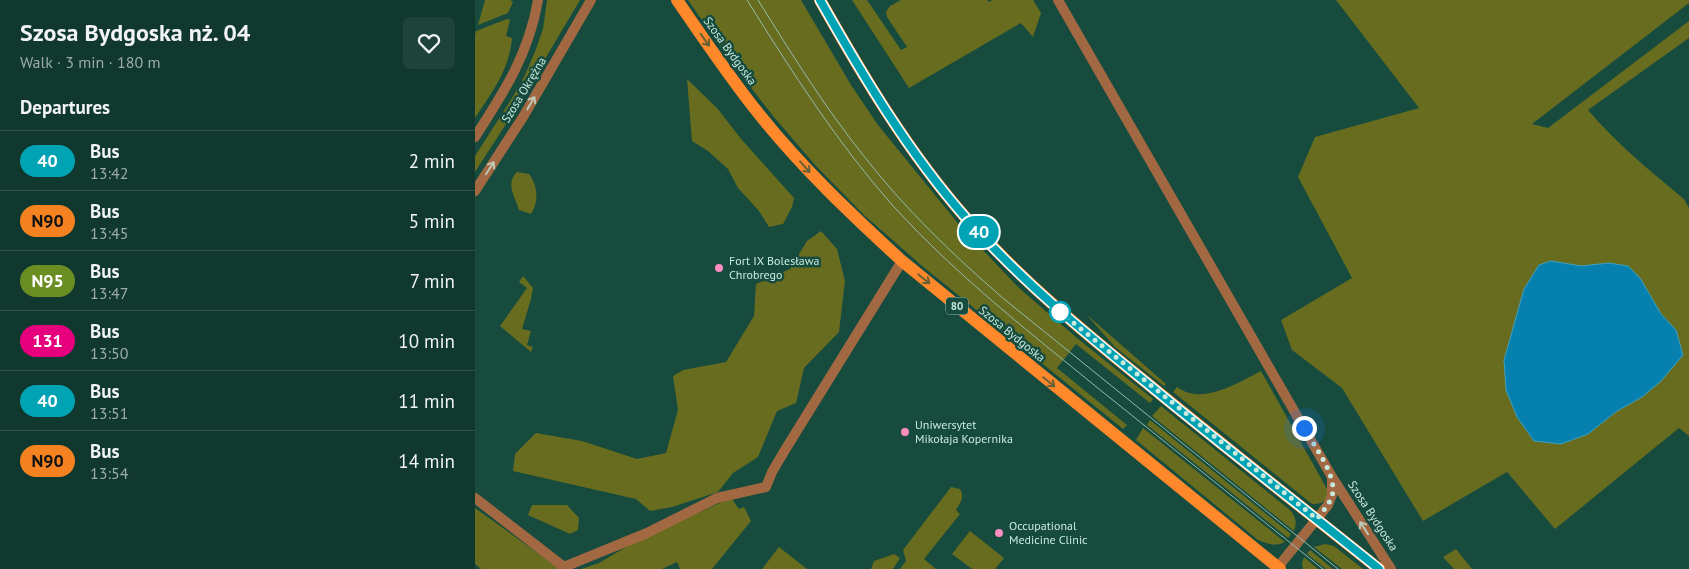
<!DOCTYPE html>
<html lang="en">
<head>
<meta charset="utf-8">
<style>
  body { margin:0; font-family:"PT Sans",sans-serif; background:#1e433a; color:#f1f3f6; height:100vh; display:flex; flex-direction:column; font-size:19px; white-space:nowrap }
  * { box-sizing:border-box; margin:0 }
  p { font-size:16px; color:#9cacaa }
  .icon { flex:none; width:28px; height:28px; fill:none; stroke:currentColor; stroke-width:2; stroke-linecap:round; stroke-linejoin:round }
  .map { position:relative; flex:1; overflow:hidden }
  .drawer { display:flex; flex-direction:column; background:#10382e; width:475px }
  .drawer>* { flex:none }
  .badge { padding:0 10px; border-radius:16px; font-size:18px; line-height:32px }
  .you { position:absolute; width:25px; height:25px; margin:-12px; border:4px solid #fff; border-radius:50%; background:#1a73e8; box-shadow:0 0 0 8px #1a73e833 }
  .map>.badge { position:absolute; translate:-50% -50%; box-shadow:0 0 0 2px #fff }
  h2 { padding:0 20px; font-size:19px; line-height:45px }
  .round { display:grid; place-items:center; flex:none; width:52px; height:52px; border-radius:8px; background:#1e433a }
  .head { display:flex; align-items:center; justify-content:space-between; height:85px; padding:0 20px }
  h1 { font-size:24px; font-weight:600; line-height:38px }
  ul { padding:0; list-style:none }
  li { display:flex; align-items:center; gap:15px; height:60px; padding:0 20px; border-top:1px solid #30524a }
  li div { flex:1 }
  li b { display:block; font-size:19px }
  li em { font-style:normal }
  li .badge { min-width:55px; font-weight:700; text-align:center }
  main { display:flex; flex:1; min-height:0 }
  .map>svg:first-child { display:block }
  .green { fill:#676c1f }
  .water { fill:#0680af; stroke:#40a0bd }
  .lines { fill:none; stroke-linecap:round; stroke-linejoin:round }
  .minor { stroke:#a26842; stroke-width:10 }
  .tertiary { stroke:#a26842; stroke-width:10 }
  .primary { stroke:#ff882b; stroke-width:12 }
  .tram { stroke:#95bbb0; stroke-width:1 }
  .oneway { stroke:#686037 }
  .oneway2 { stroke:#bec9b7 }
  .line-casing { stroke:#fff; stroke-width:11 }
  .line { stroke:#00a3b4; stroke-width:8 }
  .walk { stroke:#c8e9de; stroke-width:5; stroke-dasharray:0 9 }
  .poi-dot { fill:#fd8ebf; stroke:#164b3e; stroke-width:2 }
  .stop-dot { fill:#fff; stroke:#00a3b4; stroke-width:2.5 }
  .labels { text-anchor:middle; stroke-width:5; stroke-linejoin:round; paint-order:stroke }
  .shield { fill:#164b3e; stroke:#93baae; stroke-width:1 }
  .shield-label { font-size:11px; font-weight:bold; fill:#c8e9de }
  .street-label { font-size:12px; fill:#c8e9de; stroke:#164b3e }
  .poi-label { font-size:12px; fill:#c8e9de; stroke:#164b3e; text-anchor:start }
</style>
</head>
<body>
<main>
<section class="drawer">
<div class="head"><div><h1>Szosa Bydgoska nż. 04</h1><p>Walk · 3 min · 180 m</p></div><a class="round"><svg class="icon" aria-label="heart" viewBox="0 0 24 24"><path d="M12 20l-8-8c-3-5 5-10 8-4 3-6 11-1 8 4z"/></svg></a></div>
<h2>Departures</h2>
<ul>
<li><span class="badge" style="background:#00a3b4;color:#fff">40</span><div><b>Bus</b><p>13:42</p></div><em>2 min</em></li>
<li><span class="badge" style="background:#f58220;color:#111">N90</span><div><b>Bus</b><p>13:45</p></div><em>5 min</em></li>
<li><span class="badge" style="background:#6b8e23;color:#fff">N95</span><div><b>Bus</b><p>13:47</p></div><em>7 min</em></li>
<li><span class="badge" style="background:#e6007e;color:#fff">131</span><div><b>Bus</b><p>13:50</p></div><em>10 min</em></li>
<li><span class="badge" style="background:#00a3b4;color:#fff">40</span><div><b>Bus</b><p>13:51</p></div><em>11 min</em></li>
<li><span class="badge" style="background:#f58220;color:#111">N90</span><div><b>Bus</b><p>13:54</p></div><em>14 min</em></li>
</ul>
</section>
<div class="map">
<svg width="1214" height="569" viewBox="0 0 1214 569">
  <rect width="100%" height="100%" fill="#164b3e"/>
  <g class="green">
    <polygon points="10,0 35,0 38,2 33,13 3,25"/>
    <polygon points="72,0 105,0 38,113 0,172 0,156 39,95 50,75 61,49 68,29"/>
    <polygon points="213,0 326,0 376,85 403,125 486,227 544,288 602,338 678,399 675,403 601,344 582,368 652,425 648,429 446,265 389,215 341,166 298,116 253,58"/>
    <polygon points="377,0 392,0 426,50 432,47 412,17 411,12 415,6 426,0 512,0 514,2 517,0 558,0 566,13 558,37 546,23 434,88"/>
    <path d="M861,0H1214V3L1057,124L1073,128L1214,21V38L1113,110C1142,144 1175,171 1209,199L1214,208V436L1204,428L1080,529L1032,472L948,521L867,388L817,350L806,320L877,278L823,177L840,137L944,108Z"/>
    <path d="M32,19L35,20L31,36L37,38C34,71 17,92 0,118V35L1,31Z"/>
    <polygon points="212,79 242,108 267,140 319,198 317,207 308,224 294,227 284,211 263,188 253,169 233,151 217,141"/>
    <path d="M42,172L54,174C63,186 64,202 56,214L44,210C40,197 30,183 42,172Z"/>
    <polygon points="346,231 362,249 370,281 364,332 329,368 321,403 302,411 283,457 258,473 243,492 197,507 175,511 161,499 38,471 40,454 61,433 107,441 162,459 191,453 203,410 198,376 208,370 251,362 279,316 281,284 315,269 332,241"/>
    <polygon points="48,276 58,288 56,299 47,329 56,331 52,345 58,347 56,352 25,326 52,288 44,282"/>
    <polygon points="611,314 691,384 689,386 640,347"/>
    <path d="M786,371L852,489C854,500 847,505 837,504L698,392L702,387C727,406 762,383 786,371Z"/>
    <path d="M686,406L815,510C821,517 822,523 819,531L677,416Z"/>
    <polygon points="675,420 816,534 813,538 672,425"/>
    <path d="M668,428L810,542C800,547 793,544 783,540L661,440Z"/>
    <path d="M476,487L485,489C490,497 485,503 481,510L485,514L449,559L461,569H425L431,561L428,550Z"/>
    <polygon points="257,499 264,509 269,507 276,521 237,569 205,569 202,562 187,569 106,569 124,563 156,544 249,501"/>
    <polygon points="57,505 92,505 104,518 103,530 95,534 53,515"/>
    <polygon points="0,508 81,566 96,569 6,569 0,564"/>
    <polygon points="495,531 529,558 520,569 497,569 477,554"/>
    <polygon points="850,544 859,546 888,569 867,569 839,547"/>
    <polygon points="304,547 332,569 287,569"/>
    <polygon points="981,549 997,569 979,569 968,557"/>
    <polygon points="835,550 858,569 851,569 832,554"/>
    <polygon points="419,554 425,558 418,569 396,569 399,561"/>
    <polygon points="829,557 843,569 828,569 827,564"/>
  </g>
  <polygon class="water" points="1076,261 1106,266 1134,263 1153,266 1165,278 1186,314 1201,330 1208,355 1186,381 1167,397 1142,411 1113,434 1086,444 1059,441 1042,417 1031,390 1029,360 1049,289 1064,265"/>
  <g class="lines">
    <polyline class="minor" points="0,498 89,567 172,533 242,498 291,487 297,472 310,450 427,261"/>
    <g class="tertiary">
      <polyline points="583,0 857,477 916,569"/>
      <path d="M0,137C29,92 54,54 63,0"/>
      <polyline points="0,191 48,117 116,0"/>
      <polyline points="803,567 853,505 857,495 857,478"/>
    </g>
    <g class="primary">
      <path d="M202,0C229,39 255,78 284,114C327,168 377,215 427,261L805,569"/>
      <path d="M345,0C388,76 433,152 491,218C544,278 605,329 667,379C745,443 825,506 904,569"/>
    </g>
    <g class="tram">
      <path d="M272,0C317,72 363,144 419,207C481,275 553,331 624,389C699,449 773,509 848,569"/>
      <path d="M283,0C316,53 349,106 388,155C429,208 478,255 529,299L863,569"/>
    </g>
  </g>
  <defs><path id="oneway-shaft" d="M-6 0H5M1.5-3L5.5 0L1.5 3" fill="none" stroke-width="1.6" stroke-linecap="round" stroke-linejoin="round" transform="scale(1.25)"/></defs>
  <g class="oneway">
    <use href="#oneway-shaft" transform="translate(230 40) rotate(55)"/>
    <use href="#oneway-shaft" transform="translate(330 167) rotate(48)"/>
    <use href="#oneway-shaft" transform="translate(449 279) rotate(39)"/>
    <use href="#oneway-shaft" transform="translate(574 382) rotate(39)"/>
  </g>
  <g class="oneway2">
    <use href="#oneway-shaft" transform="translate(56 103) rotate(-60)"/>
    <use href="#oneway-shaft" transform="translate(15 168) rotate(-57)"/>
    <use href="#oneway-shaft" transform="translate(889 528) rotate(-123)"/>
  </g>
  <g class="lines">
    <g class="line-casing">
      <path id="line" d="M345,0C388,76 433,152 491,218C545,280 609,332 673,384C749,447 827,507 904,569"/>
    </g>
    <use href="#line" class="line"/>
    <path class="walk" d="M585,312L842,519C847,512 854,505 857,496C863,476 839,446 829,428"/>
  </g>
  <g class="poi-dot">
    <circle cx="244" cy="268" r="5"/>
    <circle cx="430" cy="432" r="5"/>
    <circle cx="524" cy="533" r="5"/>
  </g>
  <circle class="stop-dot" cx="585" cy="312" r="10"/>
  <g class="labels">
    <rect class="shield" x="471" y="297.5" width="22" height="17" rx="4"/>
    <g class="shield-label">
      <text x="482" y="310">80</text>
    </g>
    <g class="street-label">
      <text transform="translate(255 51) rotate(54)" y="4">Szosa Bydgoska</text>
      <text transform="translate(49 90) rotate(-59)" y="4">Szosa Okrężna</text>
      <text transform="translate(537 334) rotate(39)" y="4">Szosa Bydgoska</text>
      <text transform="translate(898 516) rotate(57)" y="4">Szosa Bydgoska</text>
    </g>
    <g class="poi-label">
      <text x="254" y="265">Fort IX Bolesława<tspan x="254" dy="14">Chrobrego</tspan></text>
      <text x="440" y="429">Uniwersytet<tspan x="440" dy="14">Mikołaja Kopernika</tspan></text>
      <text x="534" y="530">Occupational<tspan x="534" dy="14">Medicine Clinic</tspan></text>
    </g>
  </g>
</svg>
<div class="you" style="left:829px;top:428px"></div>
<b class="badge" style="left:504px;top:232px;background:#00a3b4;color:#fff">40</b>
</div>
</main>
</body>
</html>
